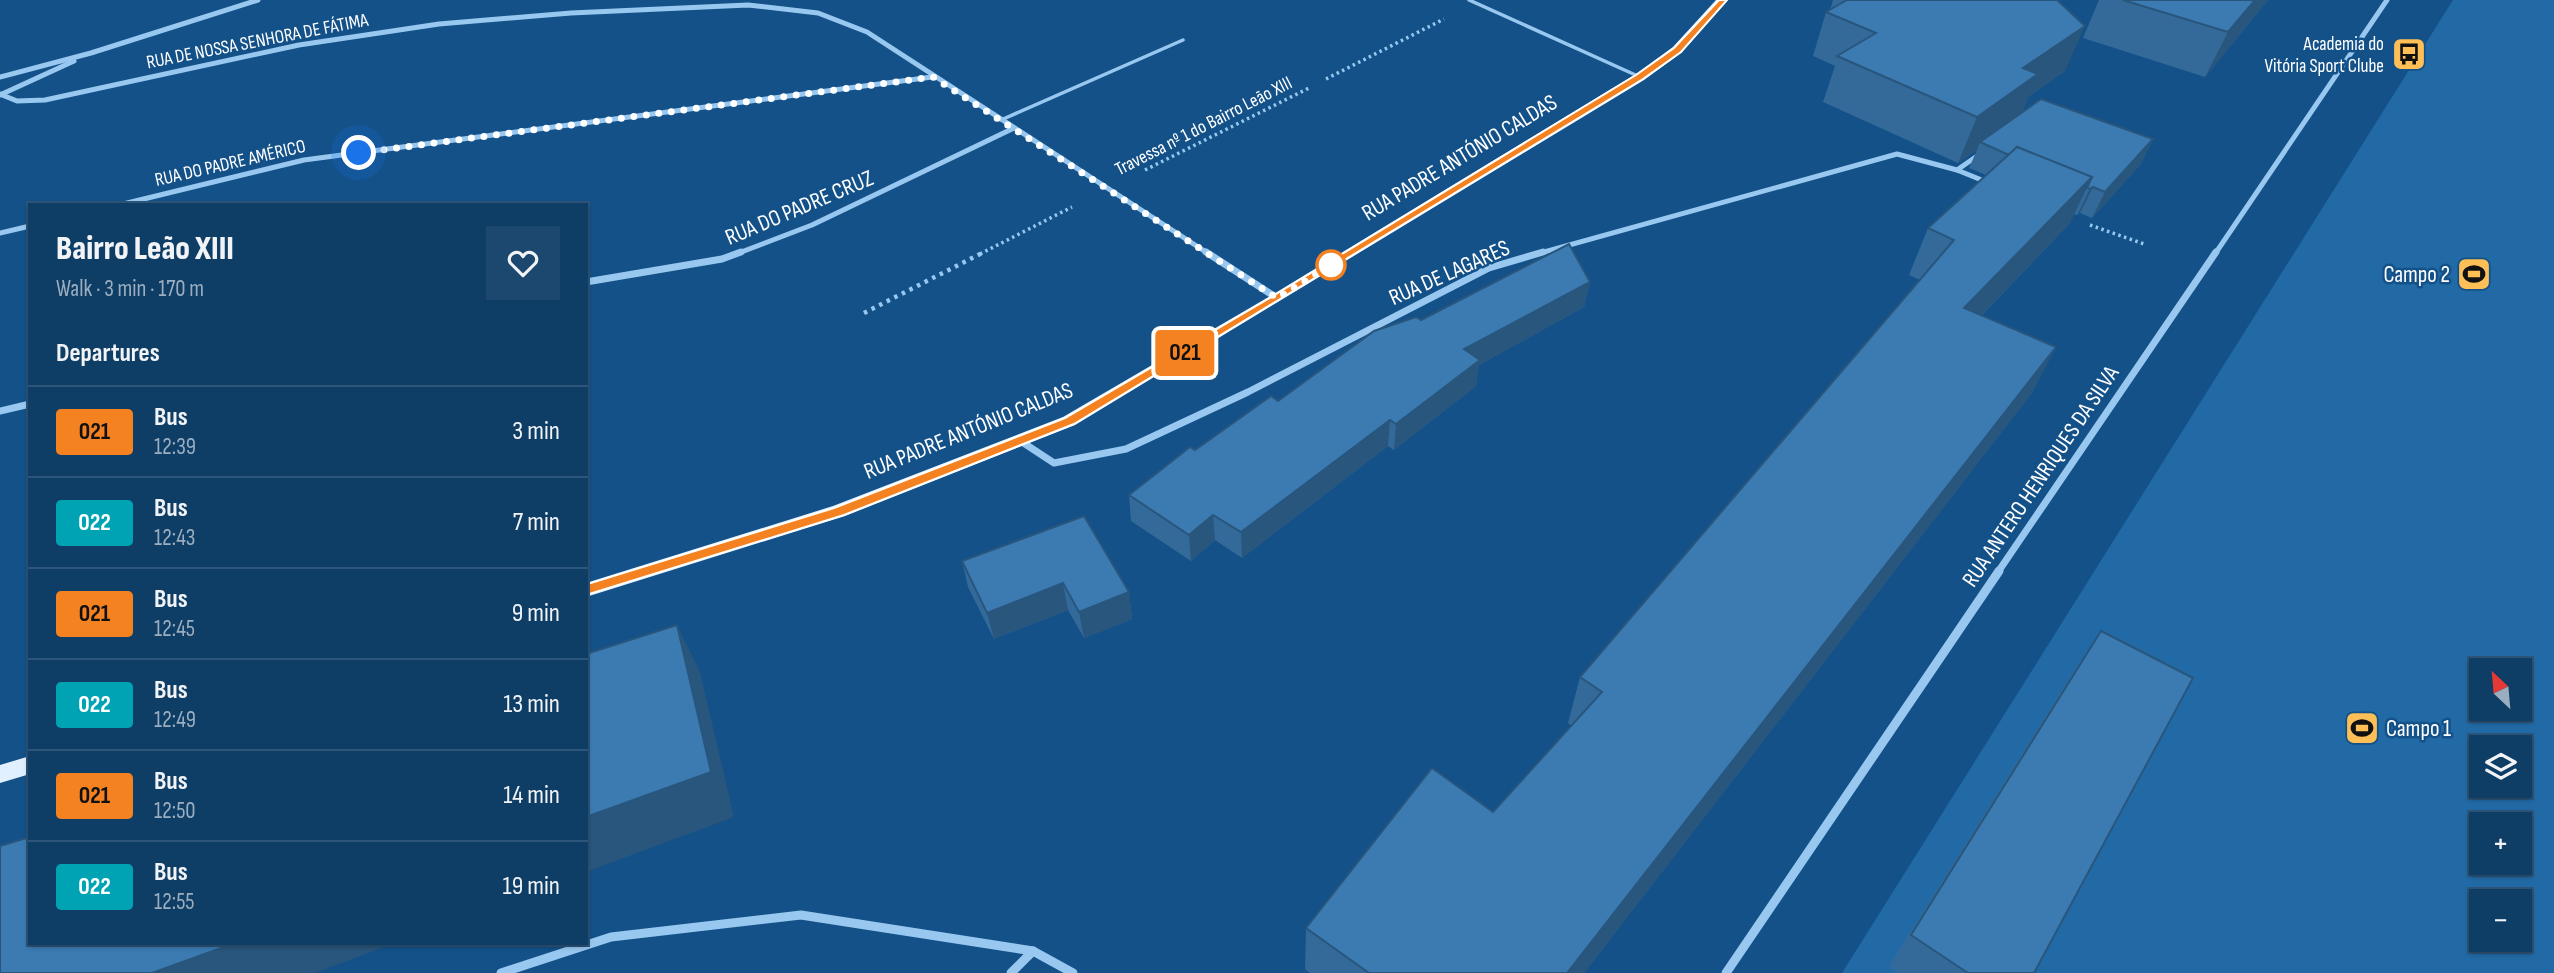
<!DOCTYPE html>
<html lang="en">
<head>
<meta charset="utf-8">
<style>
  body { margin:0; font-family:"Sofia Sans Condensed",sans-serif; background:#1c486f; color:#f1f3f6; height:100vh; display:flex; flex-direction:column; font-size:26px; white-space:nowrap }
  * { box-sizing:border-box; margin:0 }
  p { font-size:23px; color:#9baebf }
  .icon { flex:none; width:38px; height:38px; fill:none; stroke:currentColor; stroke-width:2; stroke-linecap:round; stroke-linejoin:round }
  .map { position:relative; flex:1; overflow:hidden }
  .side { position:absolute; left:28px; top:203px; width:560px; height:742px; display:flex; flex-direction:column; background:#0e3d66; border-radius:0px; box-shadow:0 2px 5px #0004,0 0 0 2px #2e567a }
  .side>* { flex:none }
  .badge { padding:0 14px; border-radius:5px; font-size:24px; line-height:46px }
  .needle { width:46px; rotate:334deg }
  .tools { position:absolute; left:2469px; top:658px; display:grid; gap:14px }
  .tools a { display:grid; place-items:center; width:63px; height:63px; border-radius:0px; background:#0e3d66; box-shadow:0 2px 5px #0004,0 0 0 2px #2e567a; font-size:35px }
  .you { position:absolute; width:35px; height:35px; margin:-18px; border:5px solid #fff; border-radius:50%; background:#1a73e8; box-shadow:0 0 0 10px #1a73e833 }
  .map>.badge { position:absolute; translate:-50% -50%; box-shadow:0 0 0 4px #fff }
  h2 { padding:0 28px; font-size:26px; line-height:63px }
  .round { display:grid; place-items:center; flex:none; width:74px; height:74px; border-radius:0px; background:#1c486f }
  .summary { display:flex; align-items:center; justify-content:space-between; height:119px; padding:0 28px }
  h1 { font-size:33px; font-weight:800; line-height:52px }
  ul { padding:0; list-style:none }
  li { display:flex; align-items:center; gap:21px; height:91px; padding:0 28px; border-top:2px solid #2e567a }
  li div { flex:1 }
  li b { display:block; font-size:26px }
  li em { font-style:normal }
  li .badge { min-width:77px; font-weight:700; text-align:center }
  .map>svg:first-child { display:block }
  .green { fill:#226aa6; fill-rule:evenodd }
  .lines { fill:none; stroke-linecap:round; stroke-linejoin:round }
  .path-far1 { stroke:#98c8f0; stroke-width:3.5; stroke-dasharray:2.5 3.5; stroke-linecap:butt }
  .path { stroke:#98c8f0; stroke-width:4.5; stroke-dasharray:3.5 5; stroke-linecap:butt }
  .lane { stroke:#98c8f0; stroke-width:3.5 }
  .street-far2 { stroke:#98c8f0; stroke-width:5 }
  .street-far1 { stroke:#98c8f0; stroke-width:7 }
  .street { stroke:#98c8f0; stroke-width:9 }
  .primary { fill:#e1f0ff; fill-rule:evenodd }
  .wall { fill:#336a99 }
  .shaded-wall { fill:#29567d }
  .building { fill:#3b7bb2; stroke:#29567d; stroke-width:2 }
  .line { fill:#f58220; stroke:#fff; stroke-width:2 }
  .walk { stroke:#fff; stroke-width:7; stroke-dasharray:0 12.6 }
  .stop-dot { fill:#fff; stroke:#f58220; stroke-width:3.5 }
  .labels { text-anchor:middle; stroke-width:5; stroke-linejoin:round; paint-order:stroke }
  .far-street-label { font-size:19px; fill:#fff; stroke:#135188 }
  .far-poi-label { font-size:19px; fill:#fff; stroke:#135188; text-anchor:end }
  .street-label { font-size:23px; fill:#fff; stroke:#135188 }
  .poi-label { font-size:23px; fill:#fff; stroke:#135188; text-anchor:end }
</style>
</head>
<body>
<div class="map">
<svg width="2554" height="973" viewBox="0 0 2554 973">
  <rect width="100%" height="100%" fill="#135188"/>
  <path class="green" d="M2453,0H2554V973H1842ZM2482,670H2520V709H2482ZM2482,747H2520V786H2482ZM2482,824H2520V863H2482ZM2482,901H2520V940H2482Z"/>
  <g class="lines">
    <g class="path-far1">
      <polyline points="1326,79 1444,19"/>
      <polyline points="1145,170 1311,87"/>
      <polyline points="2090,225 2144,244"/>
      <polyline points="980,254 1072,207"/>
    </g>
    <polyline class="path" points="864,313 984,252"/>
    <g class="lane">
      <polyline points="1469,0 1640,77"/>
      <polyline points="1001,120 1183,40"/>
    </g>
    <g class="street-far2">
      <polyline points="0,77 91,53 258,0"/>
      <polyline points="0,94 17,101 45,100 299,45 439,24 571,13 748,5 818,13 867,32 1209,254"/>
      <polyline points="0,95 74,61"/>
      <polyline points="1957,170 1989,183"/>
      <polyline points="119,205 304,160 932,77"/>
      <polyline points="0,233 30,226"/>
      <polyline points="736,254 812,225 1014,128"/>
      <polyline points="1537,254 1897,154 1957,170 1980,154"/>
      <polyline points="2215,254 2387,0"/>
    </g>
    <g class="street-far1">
      <polyline points="1206,252 1277,298"/>
      <polyline points="586,282 722,259 741,252"/>
      <polyline points="0,411 30,404"/>
      <polyline points="1019,440 1054,463 1126,449 1248,392 1489,268 1543,252"/>
      <polyline points="1998,572 2216,252"/>
    </g>
    <g class="street">
      <polyline points="501,973 611,937 801,915 1033,951 1073,973"/>
      <polyline points="1011,973 1033,951"/>
      <polyline points="1726,973 1999,571"/>
    </g>
    <g class="primary">
      <polygon points="1716,0 1728,0 1681,53 1644,80 1075,425 845,516 586,597 586,583 833,506 1063,417 1272,295 1636,74 1673,47"/>
      <polygon points="30,756 30,774 0,783 0,765"/>
    </g>
  </g>
  <g class="wall">
    <polygon points="1833,0 2057,0 2065,71 2029,96 2022,112 2153,139 2140,165 2092,218 2080,213 2077,215 2074,214 2070,223 1982,315 2056,347 2031,394 1584,973 1310,973 1305,969 1306,928 1493,812 1572,726 1568,723 1580,677 1920,280 1909,275 1928,228 1986,175 1969,168 1977,150 1958,163 1823,102 1835,66 1813,56 1826,12 1830,10"/>
    <polygon points="2099,0 2268,0 2205,77 2083,38"/>
    <polygon points="1590,282 1584,307 1479,365 1476,386 1394,450 1388,446 1242,558 1215,540 1191,561 1131,521 1129,495 1195,450 1278,401 1421,320"/>
    <polygon points="962,561 1129,592 1132,619 1084,638 1068,610 994,639 968,587"/>
    <polygon points="2101,631 2034,973 1899,973 1889,966 2077,666"/>
  </g>
  <g class="shaded-wall">
    <polygon points="2255,0 2268,0 2205,77 2228,32"/>
    <polygon points="2085,26 2065,71 2029,96 2019,120 1980,142 1977,150 1958,163 1977,117 2023,68"/>
    <polygon points="2153,139 2140,165 2092,218 2105,192"/>
    <polygon points="2092,177 2070,223 1943,355 1964,308"/>
    <polygon points="2093,187 2080,213 2077,215 2090,189"/>
    <polygon points="1590,282 1584,307 1479,365 1476,386 1394,450 1396,424 1464,349"/>
    <polygon points="2056,347 2031,394 1584,973 1567,973"/>
    <polygon points="1390,420 1388,446 1242,558 1241,532"/>
    <polygon points="1213,515 1215,540 1191,561 1189,535"/>
    <polygon points="1063,583 1068,610 994,639 987,613"/>
    <polygon points="1129,592 1132,619 1084,638 1079,612"/>
    <polygon points="677,625 700,672 734,817 586,872 586,817"/>
    <polygon points="235,943 395,943 315,973 152,973"/>
  </g>
  <g class="building">
    <polygon points="1847,0 2057,0 2085,26 2023,68 2038,74 1977,117 1837,56 1876,33 1826,12"/>
    <polygon points="2123,0 2255,0 2228,32"/>
    <polygon points="2041,99 2153,139 2105,192 2093,187 2090,189 2087,188 2092,177 2017,147 2009,155 1980,142"/>
    <polygon points="2017,147 2092,177 1964,308 2056,347 1567,973 1369,973 1306,928 1432,768 1493,812 1602,692 1580,677 1954,240 1928,228"/>
    <polygon points="1569,244 1590,282 1464,349 1480,360 1396,424 1390,420 1241,532 1213,515 1189,535 1129,495 1190,447 1195,450 1271,396 1278,401 1374,331 1416,317 1421,320"/>
    <polygon points="1084,516 1129,592 1079,612 1063,583 987,613 962,561"/>
    <polygon points="677,625 711,772 586,817 586,654"/>
    <polygon points="2101,631 2193,678 2034,973 1968,973 1911,935"/>
    <polygon points="30,837 30,943 235,943 152,973 0,973 0,846"/>
  </g>
  <polygon class="line" points="1719,0 1727,0 1681,52 1643,79 1074,424 844,515 586,595 579,590 581,586 834,508 1065,418 1273,296 1636,75 1674,48"/>
  <g class="lines">
    <polyline class="walk" points="359,153 933,77 1277,298 1331,265"/>
  </g>
  <defs>
    <g id="bus-square" transform="scale(1.75)"><rect x="-9" y="-9" width="18" height="18" rx="4" fill="#ffbf57" stroke="#135188"/><path d="M-5-6H5V4H4V6H2V4H-2V6H-4V4H-5ZM-3.5-4V0h7V-4ZM-3.5 1.2v1.5H-2V1.2ZM2 1.2v1.5H3.5V1.2Z" fill="#111"/></g>
    <g id="stadium-square" transform="scale(1.75)"><rect x="-9" y="-9" width="18" height="18" rx="4" fill="#ffbf57" stroke="#135188"/><path d="M0-5a6.5 5 0 1 0 0 10a6.5 5 0 1 0 0-10ZM-3.5-1.8h7v3.6h-7Z" fill="#111"/></g>
  </defs>
  <g fill-rule="evenodd">
    <use href="#bus-square" x="2409" y="54"/>
    <use href="#stadium-square" x="2474" y="274"/>
    <use href="#stadium-square" x="2362" y="728"/>
  </g>
  <circle class="stop-dot" cx="1331" cy="265" r="14"/>
  <g class="labels">
    <g class="far-street-label">
      <text transform="translate(257 40) rotate(-11)" y="7">RUA DE NOSSA SENHORA DE FÁTIMA</text>
      <text transform="translate(1203 125) rotate(-27)" y="7">Travessa nº 1 do Bairro Leão XIII</text>
      <text transform="translate(230 162) rotate(-13)" y="7">RUA DO PADRE AMÉRICO</text>
    </g>
    <g class="far-poi-label">
      <text x="2384" y="50">Academia do<tspan x="2384" dy="22">Vitória Sport Clube</tspan></text>
    </g>
    <g class="street-label">
      <text transform="translate(1459 157) rotate(-31)" y="8">RUA PADRE ANTÓNIO CALDAS</text>
      <text transform="translate(799 207) rotate(-23)" y="8">RUA DO PADRE CRUZ</text>
      <text transform="translate(1449 272) rotate(-24)" y="8">RUA DE LAGARES</text>
      <text transform="translate(968 430) rotate(-22)" y="8">RUA PADRE ANTÓNIO CALDAS</text>
      <text transform="translate(2040 476) rotate(-56)" y="8">RUA ANTERO HENRIQUES DA SILVA</text>
    </g>
    <g class="poi-label">
      <text x="2450" y="282">Campo 2</text>
      <text x="2386" y="736" text-anchor="start">Campo 1</text>
    </g>
  </g>
</svg>
<div class="tools">
<a><svg class="needle" viewBox="-14 -14 28 28"><path d="M0-13l5 13h-10z" fill="#e53935"/><path d="M0 13l5-13h-10z" fill="#9baebf"/></svg></a>
<a><svg class="icon" aria-label="layers" viewBox="0 0 24 24"><path d="M12 4l9 5-9 5-9-5zM3 14l9 5 9-5"/></svg></a>
<a>+</a>
<a>−</a>
</div>
<div class="you" style="left:359px;top:153px"></div>
<b class="badge" style="left:1185px;top:353px;background:#f58220;color:#111">021</b>
<section class="side">
<div class="summary"><div><h1>Bairro Leão XIII</h1><p>Walk · 3 min · 170 m</p></div><a class="round"><svg class="icon" aria-label="heart" viewBox="0 0 24 24"><path d="M12 20l-8-8c-3-5 5-10 8-4 3-6 11-1 8 4z"/></svg></a></div>
<h2>Departures</h2>
<ul>
<li><span class="badge" style="background:#f58220;color:#111">021</span><div><b>Bus</b><p>12:39</p></div><em>3 min</em></li>
<li><span class="badge" style="background:#00a3b4;color:#fff">022</span><div><b>Bus</b><p>12:43</p></div><em>7 min</em></li>
<li><span class="badge" style="background:#f58220;color:#111">021</span><div><b>Bus</b><p>12:45</p></div><em>9 min</em></li>
<li><span class="badge" style="background:#00a3b4;color:#fff">022</span><div><b>Bus</b><p>12:49</p></div><em>13 min</em></li>
<li><span class="badge" style="background:#f58220;color:#111">021</span><div><b>Bus</b><p>12:50</p></div><em>14 min</em></li>
<li><span class="badge" style="background:#00a3b4;color:#fff">022</span><div><b>Bus</b><p>12:55</p></div><em>19 min</em></li>
</ul>
</section>
</div>
</body>
</html>
